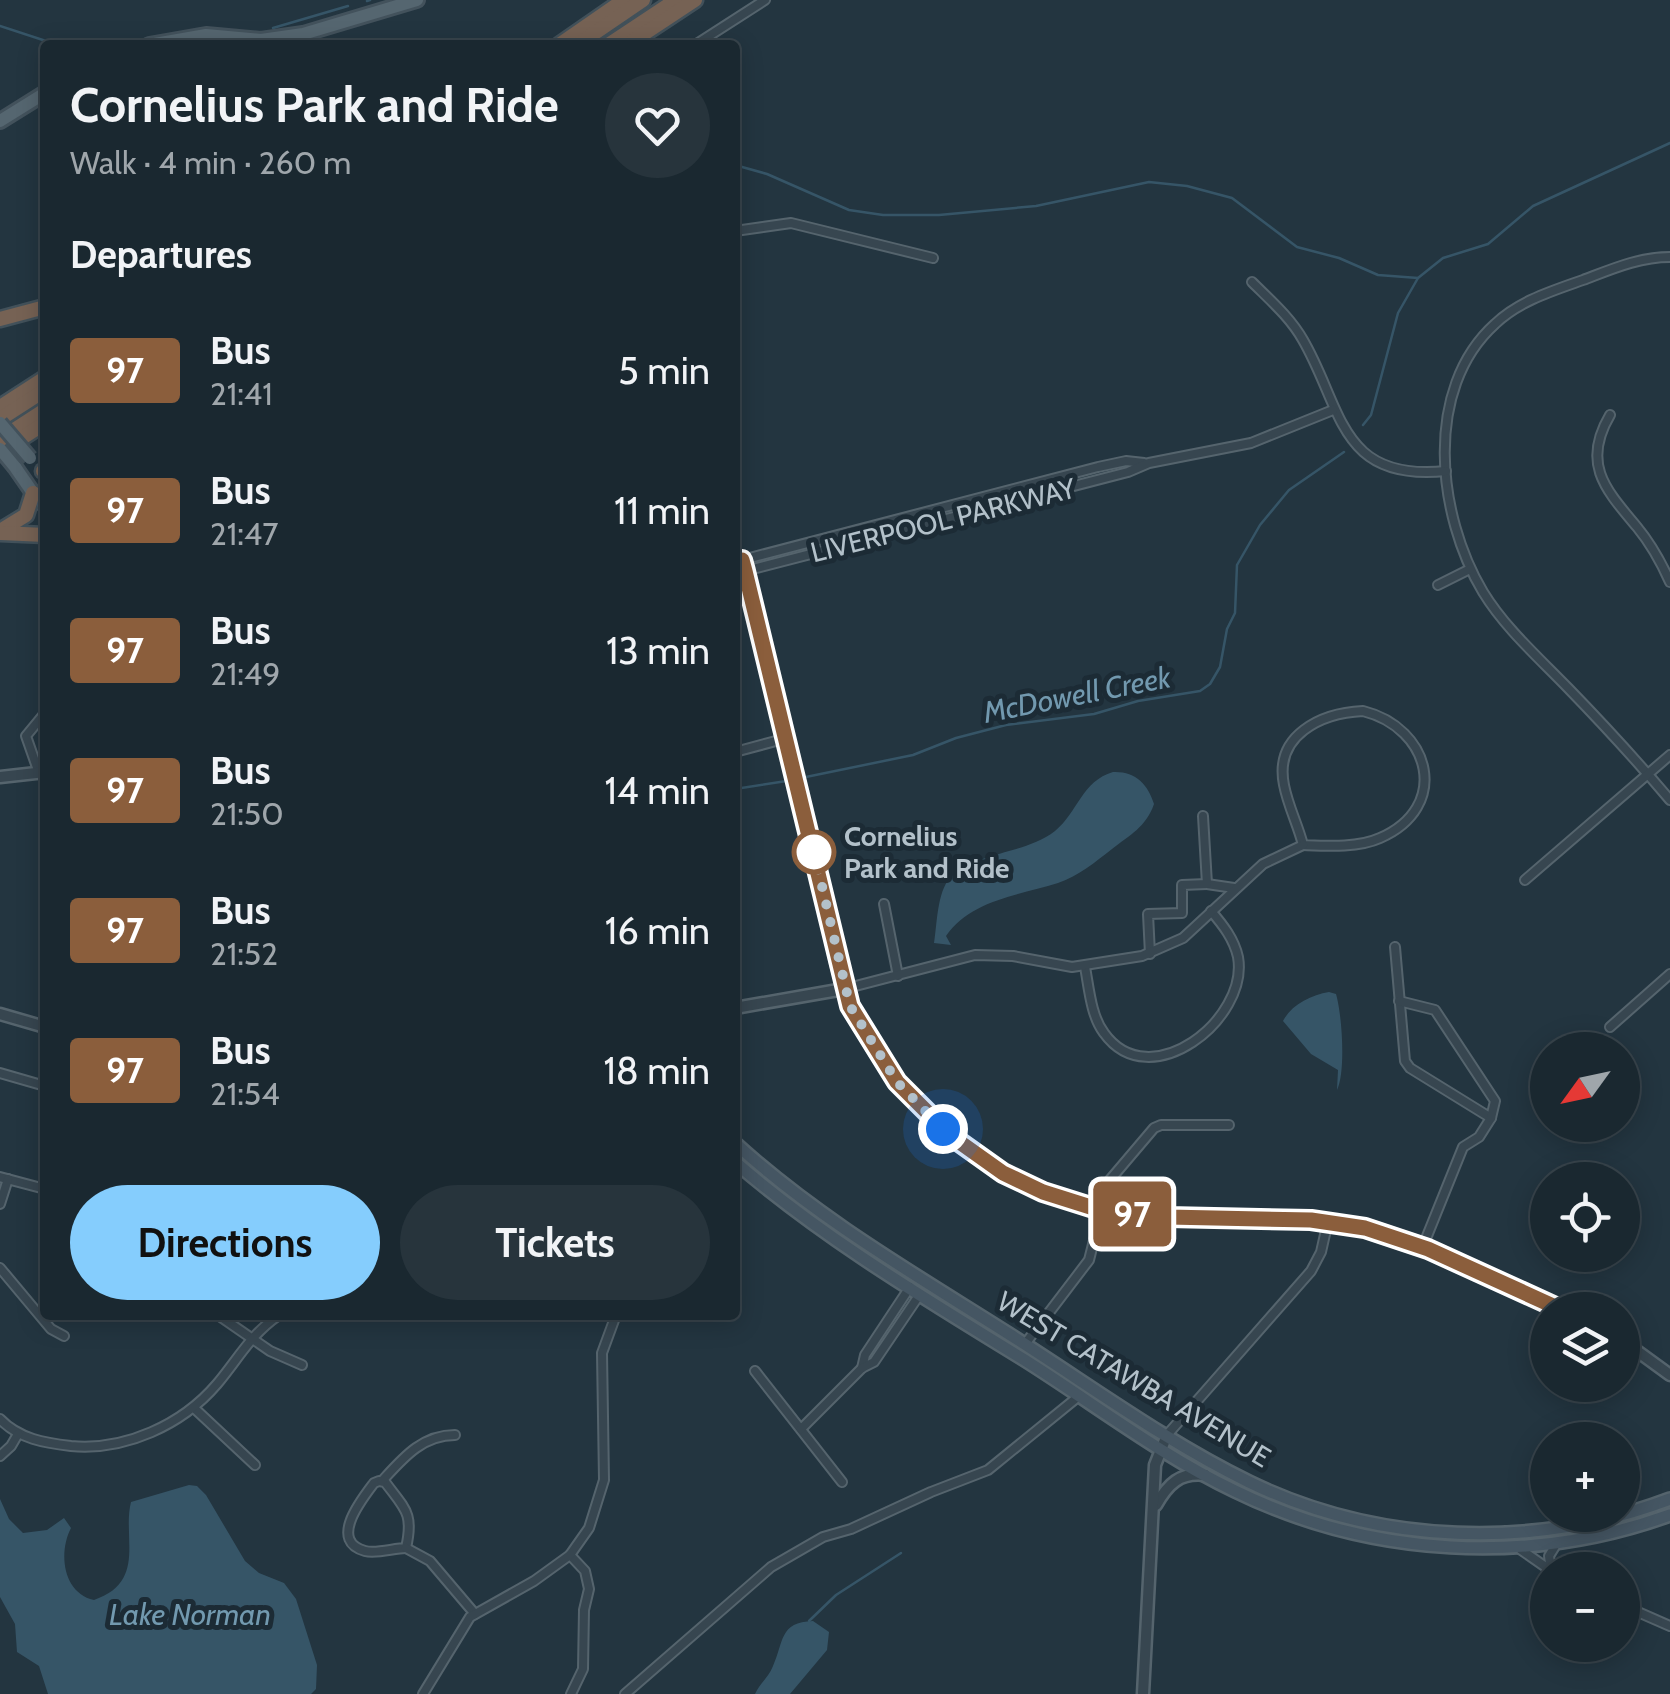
<!DOCTYPE html>
<html lang="en">
<head>
<meta charset="utf-8">
<style>
  body { margin:0; font-family:Cabin,sans-serif; background:#27343c; color:#f1f3f6; height:100vh; display:flex; flex-direction:column; font-size:38px; white-space:nowrap }
  * { box-sizing:border-box; margin:0 }
  p { font-size:32px; color:#9fa6ab }
  .icon { flex:none; width:55px; height:55px; fill:none; stroke:currentColor; stroke-width:2; stroke-linecap:round; stroke-linejoin:round }
  .map { position:relative; flex:1; overflow:hidden }
  .panel { position:absolute; left:40px; top:40px; width:700px; height:1280px; display:flex; flex-direction:column; background:#1a2830; border-radius:10px; box-shadow:0 5px 25px #0003,0 0 0 2px #38444c }
  .panel>* { flex:none }
  .badge { padding:0 20px; border-radius:8px; font-size:35px; line-height:65px }
  .needle { width:65px; rotate:237deg }
  .tools { position:absolute; left:1530px; top:1032px; display:grid; gap:20px }
  .tools a { display:grid; place-items:center; width:110px; height:110px; border-radius:50%; background:#1a2830; box-shadow:0 5px 25px #0003,0 0 0 2px #38444c; font-size:50px }
  .you { position:absolute; width:50px; height:50px; margin:-25px; border:8px solid #fff; border-radius:50%; background:#1a73e8; box-shadow:0 0 0 15px #1a73e833 }
  .map>.badge { position:absolute; translate:-50% -50%; box-shadow:0 0 0 5px #fff }
  h2 { padding:0 30px; font-size:38px; line-height:90px }
  .round { display:grid; place-items:center; flex:none; width:105px; height:105px; border-radius:52px; background:#27343c }
  .overview { display:flex; align-items:center; justify-content:space-between; height:170px; padding:0 30px }
  h1 { font-size:48px; font-weight:700; line-height:75px }
  .action { display:flex; gap:20px; margin-top:auto; padding:20px 30px }
  .action a { flex:1; height:115px; border-radius:60px; background:#85cdfd; color:#111; font-size:40px; font-weight:700; line-height:115px; text-align:center }
  .action a+a { background:#27343c; color:#f1f3f6 }
  ul { padding:0; list-style:none }
  li { display:flex; align-items:center; gap:30px; height:140px; padding:0 30px }
  li div { flex:1 }
  li b { display:block; font-size:38px }
  li em { font-style:normal }
  li .badge { min-width:110px; font-weight:700; text-align:center }
  .map>svg:first-child { display:block }
  .water { fill:#365567 }
  .lines { fill:none; stroke-linecap:round; stroke-linejoin:round }
  .stream { stroke:#365567; stroke-width:2.5 }
  .minor-casing { stroke:#55646d; stroke-width:12 }
  .tertiary-casing { stroke:#55646d; stroke-width:15 }
  .secondary-casing { stroke:#55646d; stroke-width:16 }
  .primary-casing { stroke:#43525c; stroke-width:18 }
  .motorway-casing { stroke:#42515a; stroke-width:19 }
  .minor { stroke:#374650; stroke-width:8 }
  .tertiary { stroke:#374650; stroke-width:10 }
  .secondary { stroke:#455663; stroke-width:11 }
  .primary { stroke:#556670; stroke-width:12 }
  .motorway { stroke:#766254; stroke-width:14 }
  .primary-bridge-casing { stroke:#43525c; stroke-width:18; stroke-linecap:butt }
  .primary-bridge { stroke:#556670; stroke-width:12 }
  .line-casing { stroke:#fff; stroke-width:22 }
  .line { stroke:#8b5e3c; stroke-width:15 }
  .walk { stroke:#b3c1ca; stroke-width:10; stroke-dasharray:0 18 }
  .stop-dot { fill:#fff; stroke:#8b5e3c; stroke-width:5 }
  .labels { text-anchor:middle; stroke-width:10; stroke-linejoin:round; paint-order:stroke }
  .street-label { font-size:28px; fill:#b3c1ca; stroke:#1c2b35 }
  .stop-label { font-size:28px; font-weight:bold; fill:#b3c1ca; stroke:#1c2b35; text-anchor:start }
  .water-label { font-size:30px; font-style:italic; fill:#7299af; stroke:#1c2b35 }
</style>
</head>
<body>
<div class="map">
<svg width="1670" height="1694" viewBox="0 0 1670 1694">
  <rect width="100%" height="100%" fill="#233540"/>
  <g class="water">
    <path d="M1113,772C1135,771 1148,784 1154,804C1146,827 1130,835 1112,849C1095,862 1079,876 1058,883C1020,895 970,900 946,936L951,945L934,943C937,925 937,892 950,878C979,850 1024,855 1055,831C1078,812 1082,781 1113,772Z"/>
    <path d="M1329,992L1336,994C1342,1014 1346,1072 1337,1090L1338,1070L1311,1054L1283,1021C1291,1005 1311,995 1329,992Z"/>
    <path d="M189,1485L197,1486L206,1495L245,1561L259,1573L284,1583L296,1599L317,1665L316,1689L311,1694H48L39,1666L17,1652L15,1624L0,1597V1499L9,1519L23,1533L47,1530L64,1518L71,1528C58,1553 63,1593 94,1600C147,1582 122,1537 131,1502Z"/>
    <path d="M813,1621L829,1632L827,1650L790,1694H755C760,1683 769,1677 773,1666C784,1642 779,1622 813,1621Z"/>
  </g>
  <g class="lines">
    <g class="stream">
      <polyline points="367,1 370,0"/>
      <polyline points="0,26 49,42 132,45"/>
      <polyline points="273,28 348,6"/>
      <polyline points="735,165 767,174 849,210 883,215 939,215 1036,206 1149,182 1187,186 1232,198 1297,247 1339,258 1378,275 1418,278"/>
      <polyline points="1363,425 1371,415 1398,313 1418,278 1443,258 1488,244 1533,206 1670,143"/>
      <polyline points="801,778 913,755 956,738 1006,725 1094,714 1138,701 1200,691 1210,684 1220,667 1227,629 1235,613 1237,565 1260,525 1289,490 1344,452"/>
      <polyline points="735,789 793,780"/>
      <polyline points="809,1621 836,1595 901,1553"/>
    </g>
    <g class="minor-casing">
      <g id="minor">
        <polyline points="695,45 765,0"/>
        <polyline points="735,231 791,223 933,258"/>
        <path d="M1670,257C1639,257 1612,269 1583,280C1552,291 1519,301 1495,324C1423,389 1437,515 1483,592C1505,628 1538,657 1568,688C1603,724 1637,761 1670,800"/>
        <path d="M1252,282C1270,300 1290,317 1303,340C1343,409 1339,482 1446,471"/>
        <path d="M1610,415C1581,464 1606,490 1637,527C1651,544 1661,562 1670,582"/>
        <polyline points="742,560 1098,467 1126,461 1144,463"/>
        <polyline points="745,571 1128,472 1149,463 1251,443 1333,410"/>
        <polyline points="1438,585 1470,569"/>
        <path d="M1363,711C1431,728 1451,807 1380,838C1358,848 1327,846 1303,845C1298,825 1288,806 1284,785C1274,735 1321,713 1363,711Z"/>
        <polyline points="735,752 787,738"/>
        <polyline points="39,773 26,736 45,713"/>
        <polyline points="1525,880 1670,755"/>
        <polyline points="1207,884 1234,888"/>
        <polyline points="884,904 898,976"/>
        <polyline points="1395,947 1405,1061 1410,1068 1491,1118 1479,1137 1463,1147 1423,1246"/>
        <polyline points="1150,954 1148,914 1182,913 1182,885 1207,884 1203,816"/>
        <path d="M1085,967C1089,988 1091,1016 1104,1033C1150,1097 1249,1019 1238,957C1234,939 1223,925 1211,911"/>
        <polyline points="844,989 975,955 1013,956 1072,967 1142,956 1183,938 1263,864 1303,845"/>
        <polyline points="1399,1001 1435,1010 1495,1101 1491,1118"/>
        <polyline points="1610,1027 1670,974"/>
        <polyline points="0,1073 45,1086"/>
        <polyline points="0,1177 45,1189"/>
        <polyline points="0,1204 8,1179"/>
        <polyline points="0,1268 51,1329 64,1336"/>
        <polyline points="218,1315 270,1351 302,1365"/>
        <polyline points="1025,1344 1089,1260 1109,1181 1154,1128 1161,1125 1229,1125"/>
        <polyline points="862,1368 865,1355 910,1287"/>
        <polyline points="755,1371 842,1482"/>
        <polyline points="194,1408 255,1465"/>
        <path d="M0,1419C19,1439 45,1443 71,1446C125,1451 182,1425 217,1384C238,1359 251,1334 279,1315"/>
        <polyline points="801,1429 862,1368 874,1362 920,1294"/>
        <polyline points="1167,1435 1311,1271 1321,1252 1328,1221"/>
        <polyline points="0,1456 11,1446 18,1434"/>
        <path d="M379,1481L385,1482C405,1509 414,1513 406,1548C394,1548 377,1554 365,1551C328,1541 362,1499 374,1483Z"/>
        <path d="M382,1481C403,1458 422,1435 455,1435"/>
        <polyline points="1517,1547 1550,1570"/>
        <polyline points="406,1548 430,1561 475,1614"/>
        <polyline points="570,1555 585,1571 589,1589 584,1610 583,1669 571,1694"/>
        <polyline points="1551,1570 1549,1556 1557,1543"/>
        <polyline points="1622,1605 1670,1626"/>
        <polyline points="423,1694 470,1617 534,1581 570,1555 589,1528 604,1480 602,1353 616,1315"/>
        <polyline points="625,1694 771,1567 823,1537 851,1529 931,1492 988,1470 1079,1396"/>
      </g>
    </g>
    <g class="tertiary-casing">
      <g id="tertiary">
        <path d="M735,561L742,560L745,571C770,669 794,767 817,865C827,910 833,970 852,1011C898,1109 997,1192 1104,1211C1179,1224 1255,1212 1330,1221C1413,1232 1488,1276 1562,1310"/>
        <polyline points="0,777 45,772"/>
        <polyline points="735,1008 844,989"/>
        <polyline points="0,1014 45,1027"/>
        <polyline points="1622,1340 1670,1375"/>
        <path d="M1156,1505C1168,1484 1180,1472 1205,1475"/>
        <polyline points="1143,1694 1155,1465 1167,1435"/>
      </g>
    </g>
    <g class="secondary-casing">
      <g id="secondary">
        <polyline points="33,493 45,507"/>
        <path d="M735,1143C817,1218 916,1275 1009,1334C1088,1384 1165,1441 1249,1482C1379,1545 1535,1550 1670,1499"/>
        <path d="M735,1162C823,1238 924,1298 1023,1359C1093,1403 1160,1455 1235,1491C1370,1557 1529,1566 1670,1515"/>
      </g>
    </g>
    <g class="primary-casing">
      <g id="primary">
        <polyline points="149,45 206,35 261,40 303,34 417,0"/>
        <polyline points="0,121 45,93"/>
        <polyline points="15,467 33,493"/>
      </g>
    </g>
    <g class="motorway-casing">
      <g id="motorway">
        <polyline points="559,45 624,0"/>
        <polyline points="577,45 643,0"/>
        <polyline points="608,45 676,0"/>
        <polyline points="627,45 695,0"/>
        <polyline points="0,319 45,307"/>
        <polyline points="0,407 45,378"/>
        <polyline points="0,419 45,390"/>
        <polyline points="0,439 45,410"/>
        <polyline points="0,452 45,423"/>
        <polyline points="43,471 45,471"/>
        <polyline points="0,531 26,515 33,493"/>
        <polyline points="1,533 45,535"/>
      </g>
    </g>
    <use href="#minor" class="minor"/>
    <use href="#tertiary" class="tertiary"/>
    <use href="#secondary" class="secondary"/>
    <use href="#primary" class="primary"/>
    <use href="#motorway" class="motorway"/>
    <g class="primary-bridge-casing">
      <g id="primary-bridge">
        <polyline points="0,423 30,458"/>
        <polyline points="0,449 15,467"/>
      </g>
    </g>
    <use href="#primary-bridge" class="primary-bridge"/>
  </g>
  <g class="lines">
    <g class="line-casing">
      <polyline id="line" points="735,561 742,560 745,571 850,1006 897,1082 951,1136 1003,1173 1043,1192 1100,1210 1168,1217 1311,1220 1365,1228 1428,1249 1562,1310"/>
    </g>
    <use href="#line" class="line"/>
    <polyline class="walk" points="814,852 850,1006 897,1082 943,1129"/>
  </g>
  <circle class="stop-dot" cx="814" cy="852" r="20"/>
  <g class="labels">
    <g class="street-label">
      <text transform="translate(943 520) rotate(-14)" y="10">LIVERPOOL PARKWAY</text>
      <text transform="translate(1134 1379) rotate(31)" y="10">WEST CATAWBA AVENUE</text>
    </g>
    <g class="stop-label">
      <text x="844" y="846">Cornelius<tspan x="844" dy="32">Park and Ride</tspan></text>
    </g>
    <g class="water-label">
      <text transform="translate(1077 695) rotate(-11)" y="10">McDowell Creek</text>
      <text x="190" y="1625">Lake Norman</text>
    </g>
  </g>
</svg>
<div class="tools">
<a><svg class="needle" viewBox="-14 -14 28 28"><path d="M0-13l5 13h-10z" fill="#e53935"/><path d="M0 13l5-13h-10z" fill="#9fa6ab"/></svg></a>
<a><svg class="icon" aria-label="locate" viewBox="0 0 24 24"><circle cx="12" cy="12" r="6"/><path d="M12 2v4M12 18v4M2 12h4M18 12h4"/></svg></a>
<a><svg class="icon" aria-label="layers" viewBox="0 0 24 24"><path d="M12 4l9 5-9 5-9-5zM3 14l9 5 9-5"/></svg></a>
<a>+</a>
<a>−</a>
</div>
<div class="you" style="left:943px;top:1129px"></div>
<b class="badge" style="left:1132px;top:1214px;background:#8b5e3c;color:#fff">97</b>
<section class="panel">
<div class="overview"><div><h1>Cornelius Park and Ride</h1><p>Walk · 4 min · 260 m</p></div><a class="round"><svg class="icon" aria-label="heart" viewBox="0 0 24 24"><path d="M12 20l-8-8c-3-5 5-10 8-4 3-6 11-1 8 4z"/></svg></a></div>
<h2>Departures</h2>
<ul>
<li><span class="badge" style="background:#8b5e3c;color:#fff">97</span><div><b>Bus</b><p>21:41</p></div><em>5 min</em></li>
<li><span class="badge" style="background:#8b5e3c;color:#fff">97</span><div><b>Bus</b><p>21:47</p></div><em>11 min</em></li>
<li><span class="badge" style="background:#8b5e3c;color:#fff">97</span><div><b>Bus</b><p>21:49</p></div><em>13 min</em></li>
<li><span class="badge" style="background:#8b5e3c;color:#fff">97</span><div><b>Bus</b><p>21:50</p></div><em>14 min</em></li>
<li><span class="badge" style="background:#8b5e3c;color:#fff">97</span><div><b>Bus</b><p>21:52</p></div><em>16 min</em></li>
<li><span class="badge" style="background:#8b5e3c;color:#fff">97</span><div><b>Bus</b><p>21:54</p></div><em>18 min</em></li>
</ul>
<div class="action"><a>Directions</a><a>Tickets</a></div>
</section>
</div>
</body>
</html>
